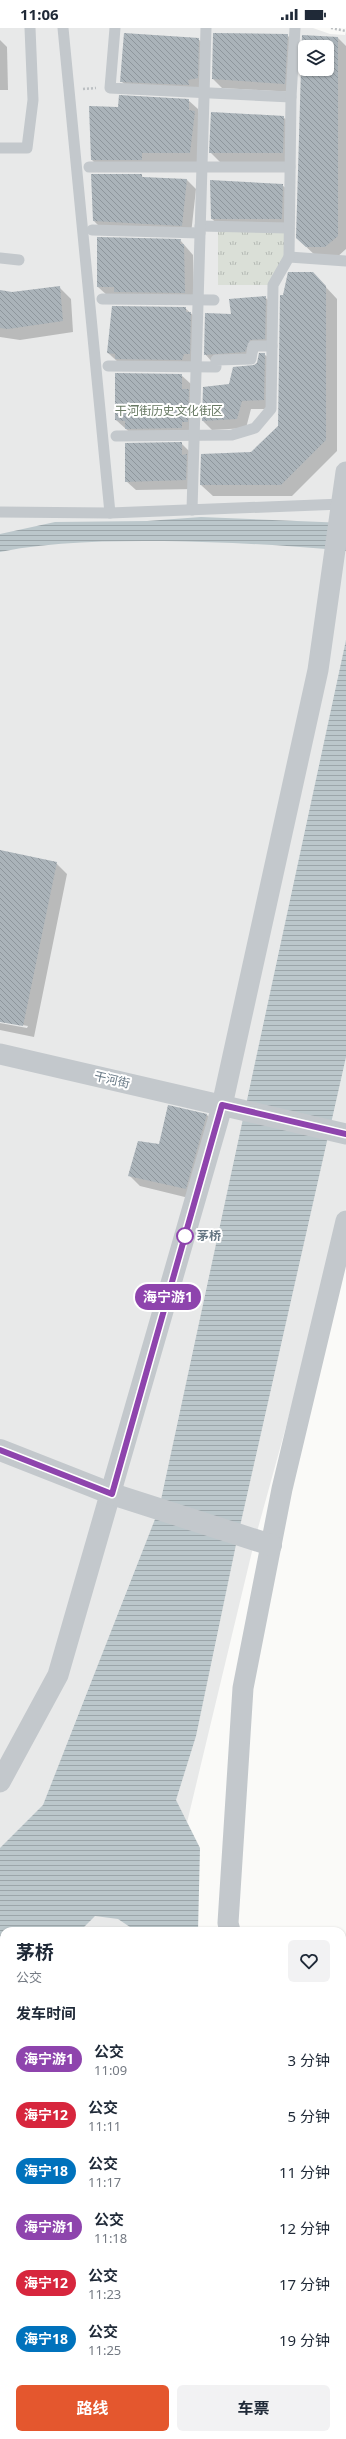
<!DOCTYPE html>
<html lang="zh">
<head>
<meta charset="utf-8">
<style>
  body { margin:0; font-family:"Noto Sans","Noto Sans SC",sans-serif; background:#f2f2f3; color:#1f2937; height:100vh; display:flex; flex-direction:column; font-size:15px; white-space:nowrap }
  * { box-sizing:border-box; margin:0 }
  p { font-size:13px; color:#747a83 }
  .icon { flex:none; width:22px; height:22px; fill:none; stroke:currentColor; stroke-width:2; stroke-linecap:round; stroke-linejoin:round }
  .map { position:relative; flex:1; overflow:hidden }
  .panel { position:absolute; left:0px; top:1899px; width:346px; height:512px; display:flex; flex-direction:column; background:#fff; border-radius:12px 12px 0 0; box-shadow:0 1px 3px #0004 }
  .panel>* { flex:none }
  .badge { padding:0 8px; border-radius:13px; font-size:14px; line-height:26px }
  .tools { position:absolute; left:298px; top:12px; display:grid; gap:8px }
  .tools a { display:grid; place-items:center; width:36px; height:36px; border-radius:6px; background:#fff; box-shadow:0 1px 3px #0004; font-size:20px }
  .map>.badge { position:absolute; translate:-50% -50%; box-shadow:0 0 0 2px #fff }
  h2 { padding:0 16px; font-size:15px; line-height:36px }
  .round { display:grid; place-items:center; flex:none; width:42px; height:42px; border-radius:6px; background:#f2f2f3 }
  .summary { display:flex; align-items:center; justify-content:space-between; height:68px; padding:0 16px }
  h1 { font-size:19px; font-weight:700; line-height:30px }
  .cta { display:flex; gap:8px; margin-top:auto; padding:8px 16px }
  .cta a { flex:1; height:46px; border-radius:6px; background:#e4572e; color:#fff; font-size:16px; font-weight:700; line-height:46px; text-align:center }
  .cta a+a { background:#f2f2f3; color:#1f2937 }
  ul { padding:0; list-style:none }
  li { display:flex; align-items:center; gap:12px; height:56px; padding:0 16px }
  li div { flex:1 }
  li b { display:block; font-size:15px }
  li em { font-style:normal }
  li .badge { min-width:44px; font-weight:700; text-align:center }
  .status { display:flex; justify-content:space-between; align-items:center; height:28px; padding:0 20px; background:#fff; direction:ltr }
  .status svg { height:11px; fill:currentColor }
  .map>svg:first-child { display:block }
  .built { fill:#e8e9e9; fill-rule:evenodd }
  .grass { fill:url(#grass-tufts) }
  .water { fill:url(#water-rules) }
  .shadow { fill:#0003; fill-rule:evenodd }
  .building { fill:url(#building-back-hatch); fill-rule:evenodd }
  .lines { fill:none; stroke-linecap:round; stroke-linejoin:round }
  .path { stroke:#bbbfc2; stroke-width:2.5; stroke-dasharray:2 2; stroke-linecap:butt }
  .service { stroke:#c3c8cc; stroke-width:11 }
  .minor { stroke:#c3c8cc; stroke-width:21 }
  .tertiary { stroke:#c3c8cc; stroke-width:22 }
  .secondary { stroke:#d6dbdf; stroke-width:22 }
  .line-casing { stroke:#fff; stroke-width:9 }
  .line { stroke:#8e44ad; stroke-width:6 }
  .stop-dot { fill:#fff; stroke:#8e44ad; stroke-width:2 }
  .labels { text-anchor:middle; stroke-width:4; stroke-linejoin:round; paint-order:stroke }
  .park-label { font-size:12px; fill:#687a64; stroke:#fff }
  .street-label { font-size:12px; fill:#657683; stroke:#fff }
  .stop-label { font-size:12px; font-weight:bold; fill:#657683; stroke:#fff; text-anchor:start }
</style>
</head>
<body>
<div class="status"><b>11:06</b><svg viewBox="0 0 49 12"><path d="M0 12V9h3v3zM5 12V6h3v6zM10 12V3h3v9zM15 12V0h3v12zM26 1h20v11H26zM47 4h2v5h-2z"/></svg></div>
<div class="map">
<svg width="346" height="2411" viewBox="0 0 346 2411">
  <defs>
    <pattern id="grass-tufts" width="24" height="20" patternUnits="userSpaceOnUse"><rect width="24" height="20" fill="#dadfd7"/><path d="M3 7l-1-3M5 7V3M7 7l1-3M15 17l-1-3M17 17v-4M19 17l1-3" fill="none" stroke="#b4b9b4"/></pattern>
    <pattern id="water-rules" width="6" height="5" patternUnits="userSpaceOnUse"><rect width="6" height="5" fill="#bbc7cb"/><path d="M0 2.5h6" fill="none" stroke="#9ca6aa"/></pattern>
    <pattern id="building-back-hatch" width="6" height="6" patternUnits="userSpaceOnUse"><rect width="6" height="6" fill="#aab3b9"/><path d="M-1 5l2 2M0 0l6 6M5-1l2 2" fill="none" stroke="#8e969c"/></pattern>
  </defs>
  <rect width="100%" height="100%" fill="#fafaf8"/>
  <path class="built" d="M0,0H313L330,6L345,7L346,3V1181L255,1511L161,1903H4V2407H152V2411H0ZM305,19H327V41H305Z"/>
  <polygon class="grass" points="218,202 287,204 286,230 271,257 218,257"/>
  <g class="water">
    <path d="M201,489L346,495V523C285,517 224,514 164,513C109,513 54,513 0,524V506L55,494L147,493Z"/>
    <polygon points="346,612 346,1029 238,1507 196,1708 176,1772 200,1820 198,1903 136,1903 118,1891 95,1888 80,1903 4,1903 4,1972 0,1977 0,1820 43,1777 159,1481"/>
    <polygon points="0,2095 4,2096 4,2159 0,2159"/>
    <polygon points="136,2407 253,2407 254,2411 136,2411"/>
  </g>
  <g class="shadow">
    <polygon points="287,7 296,16 294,64 222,60 213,51"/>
    <path d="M303,8L338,10L346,18V221L336,230H318L297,210ZM305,19H327V41H305Z"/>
    <polygon points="198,11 208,20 206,60 131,62 121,53"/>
    <polygon points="0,12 7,19 8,62 0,62"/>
    <polygon points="188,72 198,81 198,87 203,93 199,134 101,141 92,132 119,80"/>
    <polygon points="283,89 293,98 292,134 220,134 210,124"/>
    <polygon points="141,147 144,150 187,152 196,161 191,206 103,202 94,193"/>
    <polygon points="282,157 292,166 291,200 222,200 212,191"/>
    <polygon points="180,212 193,227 194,274 108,268 98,259"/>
    <polygon points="324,257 337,271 337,423 292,468 213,468 201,457 252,425 279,399"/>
    <polygon points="60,260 71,271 73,304 20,312 0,309 0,263 12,265"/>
    <polygon points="265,269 275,279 274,320 259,321 254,333 214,336 205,326 232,287"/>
    <polygon points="185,280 195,289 198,335 118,334 108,325"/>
    <polygon points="264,326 274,335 273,381 251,381 246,400 212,402 203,393 230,357 254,338"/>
    <polygon points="181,347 191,356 196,403 136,410 116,392"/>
    <polygon points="181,415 191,425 195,461 136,462 126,453"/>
    <polygon points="0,823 56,835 67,846 34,1009 0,1002 0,995 27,1000 28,998 0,993"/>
    <polygon points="169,1078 207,1087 218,1098 197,1172 140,1158 129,1147 160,1118"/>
    <polygon points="0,2327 4,2328 4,2407 68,2407 67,2411 0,2411"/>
  </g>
  <g class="building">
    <polygon points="124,5 199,10 198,50 188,52 189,57 120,54"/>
    <polygon points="213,5 288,6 285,56 212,51"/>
    <path d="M302,7L338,9V208L325,219H306L296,210ZM305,19H327V41H305Z"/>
    <polygon points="119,67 189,71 189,82 195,83 190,125 142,125 142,132 91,132 89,78 118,79"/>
    <polygon points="211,84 284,88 283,125 209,125"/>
    <polygon points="91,146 142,146 142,149 187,151 182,198 93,193"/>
    <polygon points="210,152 283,156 282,191 211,191"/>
    <polygon points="97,209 181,211 180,216 184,216 185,265 114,264 114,259 97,259"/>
    <polygon points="288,244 313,244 326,258 326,412 281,457 200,457 201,426 251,424 278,398 280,267 283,267"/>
    <polygon points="60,258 63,293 8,301 0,300 0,262 12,264"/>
    <polygon points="266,268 265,311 250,312 245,324 204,327 205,285 231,286 229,271"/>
    <polygon points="112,278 186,279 186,284 191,284 190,326 184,326 182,332 115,331 115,326 107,325"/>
    <polygon points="259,325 265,325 264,372 242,373 237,391 202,393 203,359 229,356 233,339 254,337 257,335"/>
    <polygon points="115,345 182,346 182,361 189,361 188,394 182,394 182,400 125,401 125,393 115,392"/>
    <polygon points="182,414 182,427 187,426 186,452 125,454 125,415"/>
    <polygon points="0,822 57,834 23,998 0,994"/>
    <polygon points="168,1077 207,1086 186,1161 128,1148 138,1113 159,1116"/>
  </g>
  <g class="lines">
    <g class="path">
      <polyline points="331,0 346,3"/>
      <polyline points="83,61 96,60"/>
    </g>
    <g class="service">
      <polyline points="63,0 110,485"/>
      <polyline points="115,0 110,60 291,69"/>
      <polyline points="0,120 27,120 33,72 30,0"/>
      <polyline points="89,139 290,139"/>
      <polyline points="200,198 289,200"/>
      <polyline points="92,202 200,205"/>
      <polyline points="289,229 346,233"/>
      <polyline points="0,230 19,232"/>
      <polyline points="102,271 214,272"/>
      <polyline points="108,338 216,339 216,332 251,331 253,318 272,318"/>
      <polyline points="116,408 232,407 255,400 271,381 273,257 289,229 291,69 295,0"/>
      <polyline points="192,482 206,0"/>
      <polyline points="0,484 110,485 342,476"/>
    </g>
    <g class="minor">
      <polyline points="0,1026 346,1106"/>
      <polyline points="0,1754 58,1647 221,1082 318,642 346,444"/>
      <polyline points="230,1903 228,1895 243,1660 282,1461 346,1193"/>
      <polyline points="342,2074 346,2073"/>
      <polyline points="342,2198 346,2196"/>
      <polyline points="335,2407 340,2411"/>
    </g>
    <polyline class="tertiary" points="0,1422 112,1466 271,1517"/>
    <g class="secondary">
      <polyline points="342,2122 346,2121"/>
      <polyline points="342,2151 346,2150"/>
      <polyline points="0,2238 4,2237"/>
      <polyline points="0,2269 4,2268"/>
    </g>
  </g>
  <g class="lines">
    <g class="line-casing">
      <polyline id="line" points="0,1422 112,1466 222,1077 346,1106"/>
    </g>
    <use href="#line" class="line"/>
  </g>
  <circle class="stop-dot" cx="185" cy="1208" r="8"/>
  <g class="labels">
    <g class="park-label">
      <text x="169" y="387">干河街历史文化街区</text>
    </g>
    <g class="street-label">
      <text transform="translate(112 1052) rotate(13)" y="4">干河街</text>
    </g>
    <g class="stop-label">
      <text x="197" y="1212">茅桥</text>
    </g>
  </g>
</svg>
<div class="tools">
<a><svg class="icon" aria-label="layers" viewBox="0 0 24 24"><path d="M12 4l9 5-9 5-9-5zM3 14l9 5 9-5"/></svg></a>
</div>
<b class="badge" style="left:168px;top:1269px;background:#8e44ad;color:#fff">海宁游1</b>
<section class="panel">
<div class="summary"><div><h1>茅桥</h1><p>公交</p></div><a class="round"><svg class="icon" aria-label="heart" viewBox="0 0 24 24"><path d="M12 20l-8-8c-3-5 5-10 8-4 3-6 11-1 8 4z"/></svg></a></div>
<h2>发车时间</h2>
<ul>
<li><span class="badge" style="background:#8e44ad;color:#fff">海宁游1</span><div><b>公交</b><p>11:09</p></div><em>3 分钟</em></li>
<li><span class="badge" style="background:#d7263d;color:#fff">海宁12</span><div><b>公交</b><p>11:11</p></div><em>5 分钟</em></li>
<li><span class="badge" style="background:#0072bc;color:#fff">海宁18</span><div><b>公交</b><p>11:17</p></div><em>11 分钟</em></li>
<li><span class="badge" style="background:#8e44ad;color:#fff">海宁游1</span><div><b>公交</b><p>11:18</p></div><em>12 分钟</em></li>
<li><span class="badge" style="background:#d7263d;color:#fff">海宁12</span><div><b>公交</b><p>11:23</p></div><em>17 分钟</em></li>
<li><span class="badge" style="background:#0072bc;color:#fff">海宁18</span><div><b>公交</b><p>11:25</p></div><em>19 分钟</em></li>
</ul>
<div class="cta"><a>路线</a><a>车票</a></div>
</section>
</div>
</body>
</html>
